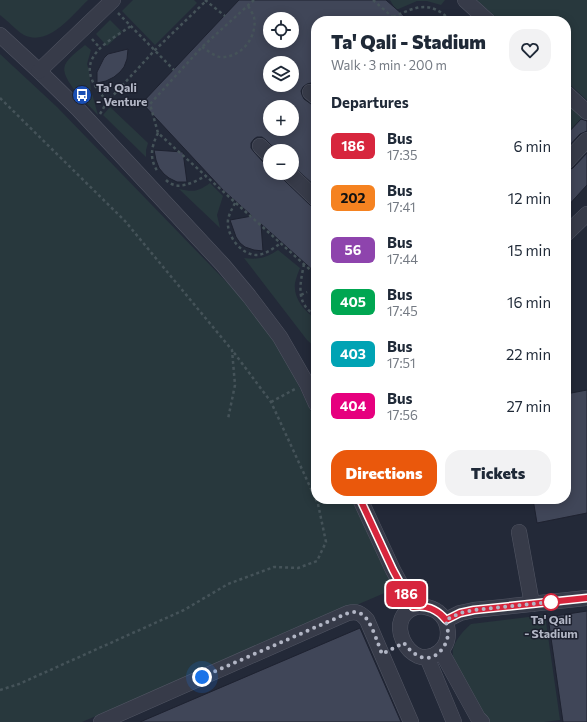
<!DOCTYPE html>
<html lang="en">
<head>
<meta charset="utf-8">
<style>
  body { margin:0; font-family:Commissioner,sans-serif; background:#f2f2f3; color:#1f2937; height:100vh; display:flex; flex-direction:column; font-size:15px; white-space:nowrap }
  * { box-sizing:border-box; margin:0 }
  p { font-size:13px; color:#747a83 }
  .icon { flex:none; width:22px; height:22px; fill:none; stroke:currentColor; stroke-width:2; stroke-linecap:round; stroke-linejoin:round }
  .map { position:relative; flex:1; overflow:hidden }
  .side { position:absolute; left:311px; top:16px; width:260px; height:488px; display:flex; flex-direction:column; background:#fff; border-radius:16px; box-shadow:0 2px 10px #0003 }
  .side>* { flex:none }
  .badge { padding:0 8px; border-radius:6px; font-size:14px; line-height:26px }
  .controls { position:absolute; left:263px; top:12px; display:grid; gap:8px }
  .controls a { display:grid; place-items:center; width:36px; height:36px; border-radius:50%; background:#fff; box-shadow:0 2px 10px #0003; font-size:20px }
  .you { position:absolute; width:20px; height:20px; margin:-10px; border:3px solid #fff; border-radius:50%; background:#1a73e8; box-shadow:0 0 0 6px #1a73e833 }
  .map>.badge { position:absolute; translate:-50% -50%; box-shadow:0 0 0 2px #fff }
  h2 { padding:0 20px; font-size:15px; line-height:36px }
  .round { display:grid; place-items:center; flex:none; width:42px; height:42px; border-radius:16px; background:#f2f2f3 }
  .overview { display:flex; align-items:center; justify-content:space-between; height:68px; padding:0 20px }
  h1 { font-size:19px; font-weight:800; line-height:30px }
  .primary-button { display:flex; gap:8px; margin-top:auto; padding:8px 20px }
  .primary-button a { flex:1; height:46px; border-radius:16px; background:#ea580c; color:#fff; font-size:16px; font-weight:800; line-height:46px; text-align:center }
  .primary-button a+a { background:#f2f2f3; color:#1f2937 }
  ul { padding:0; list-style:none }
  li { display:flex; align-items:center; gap:12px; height:52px; padding:0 20px }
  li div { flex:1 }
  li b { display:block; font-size:15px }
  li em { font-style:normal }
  li .badge { min-width:44px; font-weight:700; text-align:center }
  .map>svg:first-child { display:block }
  .green { fill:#28383d }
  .building { fill:#404658; stroke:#1e2230; fill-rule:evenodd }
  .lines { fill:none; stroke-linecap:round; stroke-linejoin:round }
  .minor-casing { stroke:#525664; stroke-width:16 }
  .path { stroke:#455359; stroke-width:2.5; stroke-dasharray:3 3; stroke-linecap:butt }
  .minor { stroke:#373b49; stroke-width:15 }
  .line-casing { stroke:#fff; stroke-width:9 }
  .line { stroke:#d7263d; stroke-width:6 }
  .walk { stroke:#b2b6c5; stroke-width:4; stroke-dasharray:0 7.2 }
  .stop-dot { fill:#fff; stroke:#d7263d; stroke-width:2 }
  .labels { text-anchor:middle; stroke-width:3; stroke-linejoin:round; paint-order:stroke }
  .poi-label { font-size:12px; font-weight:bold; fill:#b2b6c5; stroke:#1c202e; text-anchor:start }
  .stop-label { font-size:12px; font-weight:bold; fill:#b2b6c5; stroke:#1c202e }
</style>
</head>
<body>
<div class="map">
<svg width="587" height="722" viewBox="0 0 587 722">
  <rect width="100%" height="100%" fill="#232938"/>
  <g class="green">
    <path d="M0,0H88C72,15 49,47 24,35C17,31 7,20 0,15Z"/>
    <polygon points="133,0 194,0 197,3 155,45 122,11"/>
    <polygon points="390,0 445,0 441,5 427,1 417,1 396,10"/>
    <polygon points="477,0 587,0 587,100 566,81 566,21 500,21"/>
    <polygon points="110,20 122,32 107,46 96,34"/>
    <path d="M85,45L91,50L87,64L89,70L91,90L98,115C89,105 59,79 65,65C69,57 78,51 85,45Z"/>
    <polygon points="0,54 57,107 242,298 267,329 293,374 316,422 316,499 352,499 394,589 82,722 0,722"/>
    <polygon points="566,102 583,117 566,135"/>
    <polygon points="110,107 148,143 146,150 146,157 103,115"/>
    <path d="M210,183L223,196L217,215L220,228L179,189C193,192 198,192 210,183Z"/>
    <path d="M278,250L300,268C298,273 296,278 295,283C293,298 304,311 316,319V348L307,340L244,258C258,260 266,258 278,250Z"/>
    <path d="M545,615L560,720L544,722H487C479,708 449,664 453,649C456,639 463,631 471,624Z"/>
  </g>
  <g class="building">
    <path d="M239,0H386L410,21H316V85L311,83L307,84L303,87L301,91L302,95L304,99L311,104L316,106V187L292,165V151H277L266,140L262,137H257L254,139L251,143V148L254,152L264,163L270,165V173H280L283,179L310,205L316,208V273L261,224L263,251L254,250L245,247L240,243L236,237L230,220L252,216L223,190L142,103ZM270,19H292V41H270ZM270,63H292V85H270ZM270,107H292V129H270Z"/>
    <polygon points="128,49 127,59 124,67 120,72 114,77 106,81 97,83 97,72 104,58 108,54"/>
    <polygon points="581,119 587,121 587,131 580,134 566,149 566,135"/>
    <polygon points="154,150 183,152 187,182 177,182 169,178 164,174 159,168 156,160"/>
    <polygon points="587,153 587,185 566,208 566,171 573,168"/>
    <polygon points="587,390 587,513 537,523 533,499 566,499 566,394"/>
    <polygon points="587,611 587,722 563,722 548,617"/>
    <polygon points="360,628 401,722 140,722"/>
  </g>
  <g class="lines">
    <g class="minor-casing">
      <g id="minor">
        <polyline points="465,0 488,21"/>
        <polyline points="0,35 39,71 78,109 223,265 249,296 280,337 307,384 316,404"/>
        <polyline points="39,71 113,0"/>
        <polyline points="310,92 316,97"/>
        <polyline points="566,93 587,112"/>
        <polyline points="260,146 270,156"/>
        <polyline points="566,162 587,140"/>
        <polyline points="289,173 316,199"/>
        <polyline points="566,234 587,214"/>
        <polyline points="360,499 393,570 413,607"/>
        <polyline points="519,532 532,604"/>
        <path d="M421,606C427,607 433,608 438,612C450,621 452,642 439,652C410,676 378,612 421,606Z"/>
        <polyline points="446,620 460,613 474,610 587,598"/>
        <polyline points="441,651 478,718 482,722"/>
        <polyline points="427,657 454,722"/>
        <path d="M101,722L348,613C357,611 361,613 367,620L411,722"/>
      </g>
    </g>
    <g class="path">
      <polyline points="205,0 225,16"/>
      <polyline points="254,0 202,47 150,104 158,133 316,275"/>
      <polyline points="373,0 397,21"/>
      <polyline points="118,13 174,70"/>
      <path d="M393,17C418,6 430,0 451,21"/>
      <polyline points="92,39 100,48"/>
      <path d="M202,47C207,50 215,57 221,57C241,58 258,37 254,17C253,14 250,9 248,6"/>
      <polyline points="0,98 125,221 232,350 235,385 228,419"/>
      <path d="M107,102C103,96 98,91 94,84C78,55 111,40 131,26"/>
      <polyline points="100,114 107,102 154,51 207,0"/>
      <path d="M158,133C151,147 149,159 158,172"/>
      <path d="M166,180C178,192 193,182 206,176"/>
      <path d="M235,203C232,209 229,214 228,220C226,236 242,256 258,255C266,254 274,248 281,243"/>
      <path d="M304,264C300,285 295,303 316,316"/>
      <polyline points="301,295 307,292"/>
      <polyline points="271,402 295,389"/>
      <polyline points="0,690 19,684 184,610 228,584 274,567 298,568 317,561 326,542 318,504 271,402 232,350"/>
    </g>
    <use href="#minor" class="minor"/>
  </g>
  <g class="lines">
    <g class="line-casing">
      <path id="line" d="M360,499L393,570L413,607C427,605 437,609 446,620L460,613L474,610L587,598"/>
    </g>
    <use href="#line" class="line"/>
    <path class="walk" d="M202,677L348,613C353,612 358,611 363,615C371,621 378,644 382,654L404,643C408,649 414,654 421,657C435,662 448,646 448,633C448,629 446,624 446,620L460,613L474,610L551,602"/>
  </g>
  <defs>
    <g id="bus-disc" transform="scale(1)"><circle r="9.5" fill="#1a4fb4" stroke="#1c202e"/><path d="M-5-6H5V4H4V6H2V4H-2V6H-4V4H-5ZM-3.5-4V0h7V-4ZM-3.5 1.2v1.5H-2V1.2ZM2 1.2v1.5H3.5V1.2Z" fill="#fff"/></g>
  </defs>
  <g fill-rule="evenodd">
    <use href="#bus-disc" x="82" y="95"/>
  </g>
  <circle class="stop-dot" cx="551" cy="602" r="8"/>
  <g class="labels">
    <g class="poi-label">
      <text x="96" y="92">Ta' Qali<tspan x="96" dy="14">- Venture</tspan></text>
    </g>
    <g class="stop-label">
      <text x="551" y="624">Ta' Qali<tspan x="551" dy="14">- Stadium</tspan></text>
    </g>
  </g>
</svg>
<div class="controls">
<a><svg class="icon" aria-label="locate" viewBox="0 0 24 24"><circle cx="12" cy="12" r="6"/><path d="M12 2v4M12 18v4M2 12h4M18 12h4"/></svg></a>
<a><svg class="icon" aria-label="layers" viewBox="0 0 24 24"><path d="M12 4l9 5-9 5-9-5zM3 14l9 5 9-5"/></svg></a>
<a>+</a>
<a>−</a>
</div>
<div class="you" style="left:202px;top:677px"></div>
<b class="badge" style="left:406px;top:594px;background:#d7263d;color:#fff">186</b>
<section class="side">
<div class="overview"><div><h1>Ta' Qali - Stadium</h1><p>Walk · 3 min · 200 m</p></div><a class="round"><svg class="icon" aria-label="heart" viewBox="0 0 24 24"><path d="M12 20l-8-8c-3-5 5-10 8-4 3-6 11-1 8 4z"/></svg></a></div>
<h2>Departures</h2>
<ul>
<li><span class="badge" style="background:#d7263d;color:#fff">186</span><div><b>Bus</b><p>17:35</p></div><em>6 min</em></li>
<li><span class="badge" style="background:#f58220;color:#111">202</span><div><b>Bus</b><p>17:41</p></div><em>12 min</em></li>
<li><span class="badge" style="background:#8e44ad;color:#fff">56</span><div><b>Bus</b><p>17:44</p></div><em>15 min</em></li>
<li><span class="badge" style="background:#00a651;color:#fff">405</span><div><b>Bus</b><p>17:45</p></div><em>16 min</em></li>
<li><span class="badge" style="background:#00a3b4;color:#fff">403</span><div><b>Bus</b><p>17:51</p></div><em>22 min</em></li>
<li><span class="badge" style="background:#e6007e;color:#fff">404</span><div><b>Bus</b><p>17:56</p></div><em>27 min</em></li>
</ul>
<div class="primary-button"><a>Directions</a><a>Tickets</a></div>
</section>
</div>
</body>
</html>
